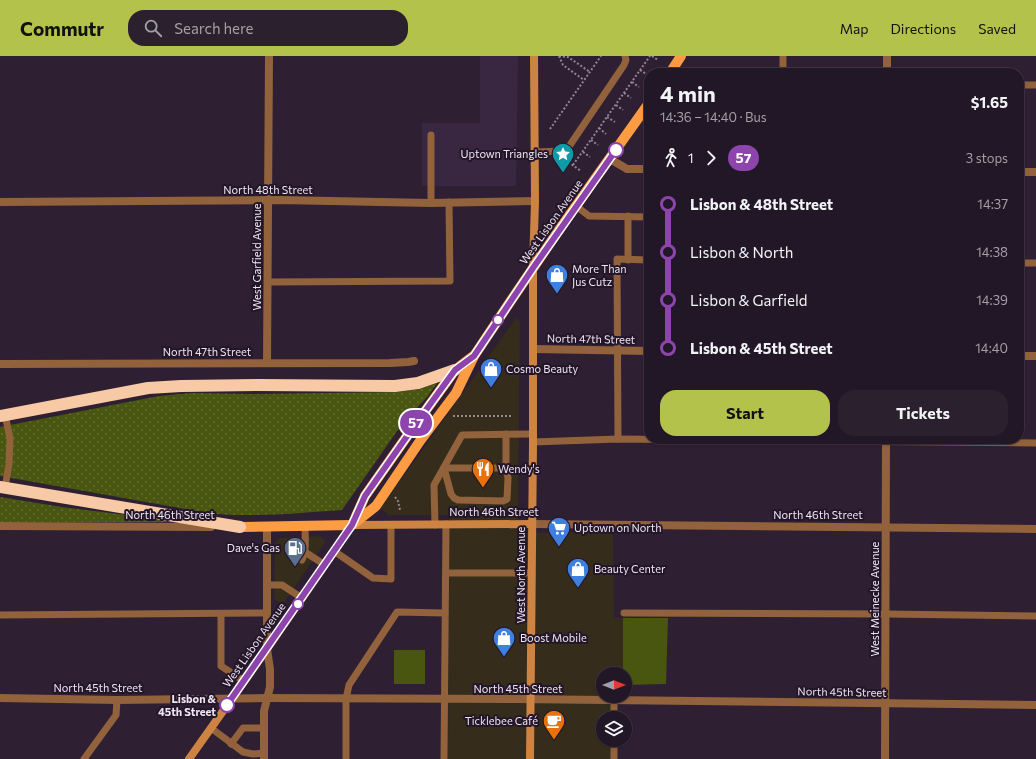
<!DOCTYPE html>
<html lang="en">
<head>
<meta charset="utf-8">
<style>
  body { margin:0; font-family:Commissioner,sans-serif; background:#2a202e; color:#f1f3f6; height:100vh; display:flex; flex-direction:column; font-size:15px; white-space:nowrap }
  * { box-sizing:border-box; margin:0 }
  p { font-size:13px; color:#a29fa7 }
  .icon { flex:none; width:22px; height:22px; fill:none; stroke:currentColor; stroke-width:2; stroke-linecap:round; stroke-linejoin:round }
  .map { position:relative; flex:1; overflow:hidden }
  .drawer { position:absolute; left:644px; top:12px; width:380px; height:376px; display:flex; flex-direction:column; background:#221726; border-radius:16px; box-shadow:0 1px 3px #0004,0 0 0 1px #3f3643 }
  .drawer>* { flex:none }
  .badge { padding:0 8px; border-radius:13px; font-size:14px; line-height:26px }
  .needle { width:26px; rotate:90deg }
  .buttons { position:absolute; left:596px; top:611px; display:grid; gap:8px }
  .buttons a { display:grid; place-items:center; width:36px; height:36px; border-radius:50%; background:#221726; box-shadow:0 1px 3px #0004,0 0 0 1px #3f3643; font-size:20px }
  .map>.badge { position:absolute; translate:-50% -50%; box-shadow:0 0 0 2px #fff }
  .legs { display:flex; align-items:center; gap:6px; height:44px; padding:0 16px; font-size:13px }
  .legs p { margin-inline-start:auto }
  .head { display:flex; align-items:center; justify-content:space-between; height:68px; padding:0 16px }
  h1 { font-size:22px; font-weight:700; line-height:30px }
  .action { display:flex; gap:8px; margin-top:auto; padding:8px 16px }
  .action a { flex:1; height:46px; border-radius:16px; background:#b3c24b; color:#111; font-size:16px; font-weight:700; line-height:46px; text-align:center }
  .action a+a { background:#2a202e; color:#f1f3f6 }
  ul { padding:0 16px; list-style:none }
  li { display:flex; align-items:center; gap:14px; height:48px; font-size:15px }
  li i { display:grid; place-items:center; width:6px; height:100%; margin:0 5px; background:currentColor }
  li i::after { content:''; width:10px; height:10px; margin:-5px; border:3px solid; border-radius:50%; background:#221726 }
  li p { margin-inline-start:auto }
  li:first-child i { background:linear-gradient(#0000 50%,currentColor 0) }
  li:last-child i { background:linear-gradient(currentColor 50%,#0000 0) }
  header { display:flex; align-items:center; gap:24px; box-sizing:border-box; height:56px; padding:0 20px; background:#b3c24b; color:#111 }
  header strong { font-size:19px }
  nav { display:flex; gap:22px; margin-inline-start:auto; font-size:14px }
  .search { width:280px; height:36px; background:#2a202e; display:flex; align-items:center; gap:10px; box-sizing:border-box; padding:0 14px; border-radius:16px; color:#a29fa7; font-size:15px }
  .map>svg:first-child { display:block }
  .commercial { fill:#352c1c }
  .built { fill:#392640 }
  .grass { fill:url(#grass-dots) }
  .garden { fill:#495610 }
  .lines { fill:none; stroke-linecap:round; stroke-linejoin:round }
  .path { stroke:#918596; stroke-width:2; stroke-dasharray:2 2; stroke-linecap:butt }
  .lane { stroke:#91623b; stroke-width:7 }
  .street { stroke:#91623b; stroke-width:8 }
  .secondary { stroke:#cd8341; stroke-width:8 }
  .primary { stroke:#fd9c42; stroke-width:10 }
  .highway { stroke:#f7c9a4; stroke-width:12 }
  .line-1-casing { stroke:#fff; stroke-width:9 }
  .line-1 { stroke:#8e44ad; stroke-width:6 }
  .stop-1-dot { fill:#fff; stroke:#8e44ad; stroke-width:2 }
  .labels { text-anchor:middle; stroke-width:4; stroke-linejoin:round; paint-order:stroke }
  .poi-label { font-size:11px; fill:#eee4f2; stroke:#241629; text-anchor:start }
  .street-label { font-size:11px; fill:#eee4f2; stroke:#241629 }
  .stop-label { font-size:11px; font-weight:bold; fill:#eee4f2; stroke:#241629; text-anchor:end }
</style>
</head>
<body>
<header>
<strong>Commutr</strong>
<div class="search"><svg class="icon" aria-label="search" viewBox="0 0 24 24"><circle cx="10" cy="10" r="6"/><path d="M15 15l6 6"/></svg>Search here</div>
<nav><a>Map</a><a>Directions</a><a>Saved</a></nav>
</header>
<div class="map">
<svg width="1036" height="703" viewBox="0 0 1036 703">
  <defs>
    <pattern id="grass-dots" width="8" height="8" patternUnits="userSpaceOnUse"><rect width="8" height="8" fill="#495610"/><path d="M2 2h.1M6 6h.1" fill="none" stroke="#646e33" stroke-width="1.8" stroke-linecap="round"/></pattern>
  </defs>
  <rect width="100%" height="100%" fill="#2e1f33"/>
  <g class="commercial">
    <polygon points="516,262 520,265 518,477 613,476 614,561 623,562 623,618 603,618 603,640 613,640 613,662 603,662 603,684 613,684 613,703 448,703 449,475 450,459 388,459 381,452"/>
    <polygon points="320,480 324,483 325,485 324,488 286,544 283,546 279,546 276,545 274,541 275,488 276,485 280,482"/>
  </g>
  <polygon class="built" points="480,0 518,0 516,130 422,130 422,67 480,67"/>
  <g class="grass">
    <path d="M437,327L428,340L402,368L342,454C297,457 253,462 208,457L0,420V371L159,340L191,337L251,338L398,336L420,333Z"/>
    <polygon points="0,441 62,451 167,464 167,466 0,466"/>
  </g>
  <g class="garden">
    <polygon points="623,562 668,562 666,628 625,629 625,618 623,618"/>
    <rect x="394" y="594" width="31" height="34"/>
  </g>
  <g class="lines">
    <g class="path">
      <polyline points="559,0 563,9 584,24"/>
      <polyline points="559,0 568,1 590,16"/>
      <polyline points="652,0 658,4"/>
      <polyline points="640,14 648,19"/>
      <polyline points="632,26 639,31"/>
      <polyline points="624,37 631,42"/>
      <polyline points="616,49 623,54"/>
      <polyline points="607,61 615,66"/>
      <polyline points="599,72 606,78"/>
      <polyline points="550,73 601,0"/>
      <polyline points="591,84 598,89"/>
      <polyline points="583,96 590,101"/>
      <polyline points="565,104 581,115"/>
      <polyline points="573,109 650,0"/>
      <polyline points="453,360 511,360"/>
      <polyline points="395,441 398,445 400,454"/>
    </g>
    <g class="lane">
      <polyline points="783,17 783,0"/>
      <polyline points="1019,29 1036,29"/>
      <polyline points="431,79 431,147"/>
      <polyline points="535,96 564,95 568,92 624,9 626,4 625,0"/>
      <polyline points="576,150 589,160 649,161"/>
      <polyline points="628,204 628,160"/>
      <polyline points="1019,207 1036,207"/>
      <polyline points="268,226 450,225 449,146"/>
      <polyline points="506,378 506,412 508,422 507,443 503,445 458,444 454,442 451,438 444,412 506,412"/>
      <polyline points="618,383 617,203 649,204"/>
      <polyline points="533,386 618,383 1036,387"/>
      <polyline points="5,432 9,408 10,382 5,359"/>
      <polyline points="435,469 434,429 462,379 533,378"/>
      <polyline points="334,495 373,522 391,523 391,469"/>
      <polyline points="305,496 325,509"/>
      <path d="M302,504C307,494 305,480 305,470"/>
      <polyline points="446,517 532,517"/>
      <polyline points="267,529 282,529 302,542"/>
      <polyline points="624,557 886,558 1036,560"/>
      <polyline points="221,558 221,610 244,625"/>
      <polyline points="0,559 267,557"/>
      <polyline points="614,644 614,662"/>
      <polyline points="211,672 243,696 253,698 264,697"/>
      <polyline points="614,684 614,703"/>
      <polyline points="231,688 243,672 264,672"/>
      <polyline points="84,703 116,659 117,644"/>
      <polyline points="346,703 346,643 349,629 397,556 445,557"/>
      <polyline points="444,703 446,468"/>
    </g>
    <g class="street">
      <polyline points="887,17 887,0"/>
      <polyline points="610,103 627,113 649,113"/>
      <polyline points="1019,116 1036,116"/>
      <polyline points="0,146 280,144 431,147 535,145"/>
      <polyline points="533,293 649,295"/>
      <polyline points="1019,300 1036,300"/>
      <polyline points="267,307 269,0"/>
      <polyline points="0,308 390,307 408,306 414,305"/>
      <polyline points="532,468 1036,473"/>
      <polyline points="0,470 211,471"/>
      <polyline points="0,642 117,644 267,642 515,643 1036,649"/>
      <polyline points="264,703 264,655 270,631 270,613 267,593 267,470"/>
      <polyline points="885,703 886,383"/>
    </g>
    <g class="secondary">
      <polyline points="189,703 267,593 352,469 532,468"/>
      <polyline points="530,703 533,386 533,212 535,145 534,0"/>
    </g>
    <g class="primary">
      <polyline points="670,17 681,0"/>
      <polyline points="353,467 365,440 410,376 455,314 472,301"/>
      <polyline points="352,469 376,450 420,385 456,337 474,300 510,246 563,168 649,47"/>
      <polyline points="240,471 352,469"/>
    </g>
    <g class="highway">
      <polyline points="0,360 148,332 181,330 258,329 395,330 418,327 455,314"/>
      <polyline points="0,431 240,471"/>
    </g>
  </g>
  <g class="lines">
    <g class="line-1-casing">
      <polyline id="line-1" points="227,649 352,469 365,440 410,376 455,314 474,300 533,212 616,94"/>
    </g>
    <use href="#line-1" class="line-1"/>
  </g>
  <defs>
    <g id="sight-pin" transform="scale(1.15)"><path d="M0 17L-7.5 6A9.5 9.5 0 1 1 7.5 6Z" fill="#0f9aa8" stroke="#241629"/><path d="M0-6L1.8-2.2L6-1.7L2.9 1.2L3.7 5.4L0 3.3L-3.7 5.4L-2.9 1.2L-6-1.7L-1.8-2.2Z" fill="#fff"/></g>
    <g id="shop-pin" transform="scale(1.15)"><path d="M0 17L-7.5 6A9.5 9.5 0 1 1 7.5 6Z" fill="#3f7fe0" stroke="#241629"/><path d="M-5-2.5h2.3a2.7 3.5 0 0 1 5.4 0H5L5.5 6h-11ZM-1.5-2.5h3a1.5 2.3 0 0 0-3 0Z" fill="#fff"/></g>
    <g id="restaurant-pin" transform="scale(1.15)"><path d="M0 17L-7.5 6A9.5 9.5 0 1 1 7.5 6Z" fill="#e8710a" stroke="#241629"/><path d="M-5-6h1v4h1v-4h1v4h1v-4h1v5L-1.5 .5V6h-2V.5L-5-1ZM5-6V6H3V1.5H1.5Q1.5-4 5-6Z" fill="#fff"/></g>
    <g id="supermarket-pin" transform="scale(1.15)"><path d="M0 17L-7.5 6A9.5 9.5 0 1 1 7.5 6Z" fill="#3f7fe0" stroke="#241629"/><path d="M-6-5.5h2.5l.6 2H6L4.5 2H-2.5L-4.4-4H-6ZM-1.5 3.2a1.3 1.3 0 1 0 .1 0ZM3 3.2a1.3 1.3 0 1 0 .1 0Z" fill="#fff"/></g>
    <g id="fuel-pin" transform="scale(1.15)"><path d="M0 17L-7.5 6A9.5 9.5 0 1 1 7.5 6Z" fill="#5c6f8a" stroke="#241629"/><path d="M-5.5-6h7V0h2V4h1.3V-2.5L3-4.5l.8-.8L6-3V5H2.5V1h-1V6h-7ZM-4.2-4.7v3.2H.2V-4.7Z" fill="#fff"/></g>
    <g id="cafe-pin" transform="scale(1.15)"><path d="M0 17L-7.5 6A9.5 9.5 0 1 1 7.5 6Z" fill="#e8710a" stroke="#241629"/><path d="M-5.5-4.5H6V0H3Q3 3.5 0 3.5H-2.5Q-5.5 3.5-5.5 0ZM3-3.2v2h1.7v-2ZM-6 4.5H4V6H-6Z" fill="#fff"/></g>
  </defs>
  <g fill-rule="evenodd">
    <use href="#sight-pin" x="563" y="98"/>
    <use href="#shop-pin" x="557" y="219"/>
    <use href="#shop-pin" x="491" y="313"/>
    <use href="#restaurant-pin" x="483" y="413"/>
    <use href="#supermarket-pin" x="559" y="472"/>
    <use href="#fuel-pin" x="295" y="492"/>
    <use href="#shop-pin" x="578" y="513"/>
    <use href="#shop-pin" x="504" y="582"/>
    <use href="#cafe-pin" x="554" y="665"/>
  </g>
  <g class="stop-1-dot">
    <circle cx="616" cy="94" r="7"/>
    <circle cx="498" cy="264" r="5"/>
    <circle cx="298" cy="548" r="5"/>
    <circle cx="227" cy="649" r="7"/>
  </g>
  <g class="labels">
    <g class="poi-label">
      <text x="548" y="102" text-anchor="end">Uptown Triangles</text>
      <text x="572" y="217">More Than<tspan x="572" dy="13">Jus Cutz</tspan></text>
      <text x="506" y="317">Cosmo Beauty</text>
      <text x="498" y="417">Wendy's</text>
      <text x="574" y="476">Uptown on North</text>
      <text x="280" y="496" text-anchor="end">Dave's Gas</text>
      <text x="594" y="517">Beauty Center</text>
      <text x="520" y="586">Boost Mobile</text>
      <text x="538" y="669" text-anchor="end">Ticklebee Café</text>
    </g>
    <g class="street-label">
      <text x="268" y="138">North 48th Street</text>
      <text transform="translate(551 166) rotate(-55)" y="4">West Lisbon Avenue</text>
      <text transform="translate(257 201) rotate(-90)" y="4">West Garfield Avenue</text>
      <text transform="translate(591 283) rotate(1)" y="4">North 47th Street</text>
      <text x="207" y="300">North 47th Street</text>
      <text x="494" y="460">North 46th Street</text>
      <text x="170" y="463">North 46th Street</text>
      <text x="818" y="463">North 46th Street</text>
      <text transform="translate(521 519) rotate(-90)" y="4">West North Avenue</text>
      <text transform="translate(875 543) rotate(-90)" y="4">West Meinecke Avenue</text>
      <text transform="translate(254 589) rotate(-55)" y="4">West Lisbon Avenue</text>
      <text x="98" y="636">North 45th Street</text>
      <text x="518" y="637">North 45th Street</text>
      <text transform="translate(842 636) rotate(1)" y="4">North 45th Street</text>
    </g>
    <g class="stop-label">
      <text x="216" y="647">Lisbon &amp;<tspan x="216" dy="13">45th Street</tspan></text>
    </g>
  </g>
</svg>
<div class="buttons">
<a><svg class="needle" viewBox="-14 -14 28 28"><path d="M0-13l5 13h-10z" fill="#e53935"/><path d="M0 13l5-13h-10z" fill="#a29fa7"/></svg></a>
<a><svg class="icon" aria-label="layers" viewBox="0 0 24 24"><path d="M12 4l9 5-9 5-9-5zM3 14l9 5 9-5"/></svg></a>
</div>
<b class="badge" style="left:416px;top:367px;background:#8e44ad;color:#fff">57</b>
<section class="drawer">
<div class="head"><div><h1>4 min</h1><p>14:36 – 14:40 · Bus</p></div><b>$1.65</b></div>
<div class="legs"><svg class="icon" aria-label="walk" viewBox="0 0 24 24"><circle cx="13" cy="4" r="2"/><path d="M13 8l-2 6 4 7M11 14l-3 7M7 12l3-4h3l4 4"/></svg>1<svg class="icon" aria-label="forward" viewBox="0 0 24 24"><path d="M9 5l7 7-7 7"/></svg><b class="badge" style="background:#8e44ad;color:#fff">57</b><p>3 stops</p></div>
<ul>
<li><i style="color:#8e44ad"></i><b>Lisbon &amp; 48th Street</b><p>14:37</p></li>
<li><i style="color:#8e44ad"></i><span>Lisbon &amp; North</span><p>14:38</p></li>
<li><i style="color:#8e44ad"></i><span>Lisbon &amp; Garfield</span><p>14:39</p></li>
<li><i style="color:#8e44ad"></i><b>Lisbon &amp; 45th Street</b><p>14:40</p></li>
</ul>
<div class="action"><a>Start</a><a>Tickets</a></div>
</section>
</div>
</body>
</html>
